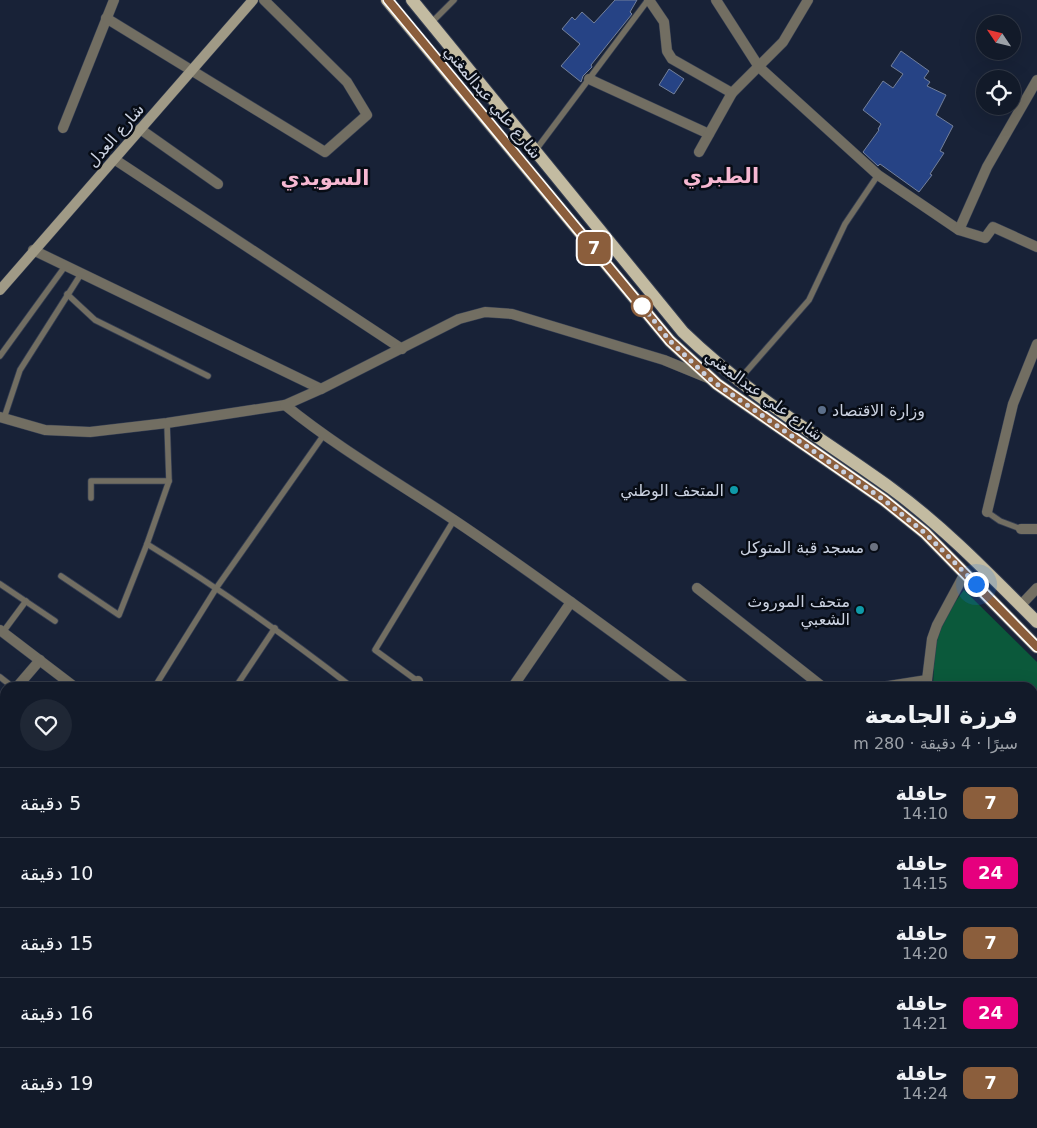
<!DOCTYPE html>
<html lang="ar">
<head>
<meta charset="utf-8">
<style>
  body { margin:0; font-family:"DejaVu Sans",Vazirmatn,sans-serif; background:#1f2735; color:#f1f3f6; direction:rtl; height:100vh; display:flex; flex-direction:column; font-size:19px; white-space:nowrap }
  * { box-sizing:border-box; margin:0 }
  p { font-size:16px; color:#9ca1a8 }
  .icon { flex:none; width:28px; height:28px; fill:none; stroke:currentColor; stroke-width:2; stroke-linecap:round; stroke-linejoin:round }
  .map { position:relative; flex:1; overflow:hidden; direction:ltr }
  .drawer { position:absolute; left:0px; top:682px; width:1038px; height:446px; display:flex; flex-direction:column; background:#121a29; border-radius:15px 15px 0 0; box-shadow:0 5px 20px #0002,0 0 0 1px #313846; direction:rtl }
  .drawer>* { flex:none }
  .badge { padding:0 10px; border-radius:8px; font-size:18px; line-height:32px }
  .needle { width:32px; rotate:305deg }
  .fabs { position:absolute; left:976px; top:15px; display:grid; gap:10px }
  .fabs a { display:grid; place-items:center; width:45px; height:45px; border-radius:50%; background:#121a29; box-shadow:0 5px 20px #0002,0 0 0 1px #313846; font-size:25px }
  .you { position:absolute; width:25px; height:25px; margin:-12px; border:4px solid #fff; border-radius:50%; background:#1a73e8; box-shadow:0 0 0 8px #1a73e833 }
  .map>.badge { position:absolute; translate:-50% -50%; box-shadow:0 0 0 2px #fff }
  .round { display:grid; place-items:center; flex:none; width:52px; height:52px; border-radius:26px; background:#1f2735 }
  .overview { display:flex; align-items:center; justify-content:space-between; height:85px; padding:0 20px }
  h1 { font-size:24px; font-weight:800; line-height:38px }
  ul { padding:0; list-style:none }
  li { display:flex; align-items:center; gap:15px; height:70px; padding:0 20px; border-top:1px solid #313846 }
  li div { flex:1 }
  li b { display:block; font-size:19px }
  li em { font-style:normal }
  li .badge { min-width:55px; font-weight:700; text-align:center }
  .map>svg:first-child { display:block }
  .green { fill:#0b593b }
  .building { fill:#264385; stroke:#73809b }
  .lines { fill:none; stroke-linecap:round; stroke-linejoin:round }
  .lane-casing { stroke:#353e52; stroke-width:7 }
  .street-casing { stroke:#353e52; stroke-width:11 }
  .secondary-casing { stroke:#353e52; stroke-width:11 }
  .primary-casing { stroke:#353e52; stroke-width:14 }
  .lane { stroke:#726e62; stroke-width:5.5 }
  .street { stroke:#726e62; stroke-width:10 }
  .secondary { stroke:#a09a86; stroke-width:10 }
  .primary { stroke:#c3bba1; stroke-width:12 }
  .line-casing { stroke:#fff; stroke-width:11 }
  .line { stroke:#8b5e3c; stroke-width:8 }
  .walk { stroke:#cbd2e1; stroke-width:5; stroke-dasharray:0 9 }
  .stop-dot { fill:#fff; stroke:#8b5e3c; stroke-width:2.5 }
  .service-dot { fill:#5c6f8a; stroke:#070c15; stroke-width:2 }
  .culture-dot { fill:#0f9aa8; stroke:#070c15; stroke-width:2 }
  .worship-dot { fill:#6b7280; stroke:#070c15; stroke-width:2 }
  .labels { text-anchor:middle; stroke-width:5; stroke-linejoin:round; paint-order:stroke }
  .street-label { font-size:16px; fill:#cbd2e1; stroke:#070c15 }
  .poi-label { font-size:16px; fill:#cbd2e1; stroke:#070c15; text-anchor:end }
  .district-label { font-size:21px; font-weight:bold; fill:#f7b8d2; stroke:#070c15 }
</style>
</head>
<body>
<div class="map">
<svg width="1037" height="1128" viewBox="0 0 1037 1128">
  <rect width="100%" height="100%" fill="#182237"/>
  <path class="green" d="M964,590L1037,662V763L1033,767L1032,688H933C935,642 935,627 964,590Z"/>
  <g class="building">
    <polygon points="615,0 637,0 630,12 632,14 591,65 592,67 583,76 581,82 561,66 580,44 562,29 572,17 575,20 582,12 594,23"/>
    <polygon points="901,51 929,71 924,78 930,82 927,86 946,95 936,115 953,126 940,151 944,153 930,174 932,175 919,192 880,164 878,166 863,152 879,130 878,129 881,124 863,110 883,81 893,88 903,74 891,66"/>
    <polygon points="669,69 684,79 674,94 659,85"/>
  </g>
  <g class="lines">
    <g class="lane-casing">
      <g id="lane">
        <polyline points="431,23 454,0"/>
        <polyline points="535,151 648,0"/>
        <polyline points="67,294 95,320 208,376"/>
        <polyline points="0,356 66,265"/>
        <polyline points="738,381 809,300 845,224 878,175"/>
        <polyline points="4,418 20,370 81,274"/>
        <polyline points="91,498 91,481 169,481"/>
        <polyline points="987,512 1000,521 1021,529"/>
        <path d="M147,544C219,588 286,636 353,688"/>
        <polyline points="61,576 119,615 147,544 169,481 167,423"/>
        <polyline points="0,584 55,621"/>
        <polyline points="3,632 26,601"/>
        <polyline points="0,677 14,688"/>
        <polyline points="154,688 217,587 323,436"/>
        <polyline points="235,688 275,628"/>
        <polyline points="427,688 375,650 454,520"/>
        <polyline points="0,984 5,985"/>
      </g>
    </g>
    <g class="street-casing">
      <g id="street">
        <polyline points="649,0 664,22 667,51 672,59 732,93"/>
        <polyline points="716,0 759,67 878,175 959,230 985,238 993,227 1037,247"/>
        <polyline points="106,18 325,152 367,115 347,82 264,0"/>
        <polyline points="589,79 709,134"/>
        <polyline points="63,128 114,0"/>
        <polyline points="140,129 218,184"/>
        <polyline points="699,152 732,93 783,42 808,0"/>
        <polyline points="114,159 402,349"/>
        <polyline points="959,230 987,167 1037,80"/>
        <polyline points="33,250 321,389"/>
        <polyline points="0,417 45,430 90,432 167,423 285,405"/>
        <polyline points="987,512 1013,404 1037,344"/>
        <polyline points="1021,529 1037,529"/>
        <polyline points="697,588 824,688"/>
        <polyline points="1020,606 1037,588"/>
        <polyline points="0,630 76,688"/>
        <polyline points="16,688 40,660"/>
        <polyline points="412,688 418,681"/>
        <polyline points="512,688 571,602"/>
        <path d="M688,688C610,630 533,573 454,520C397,482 338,448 285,405L321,389L459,319L485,312L512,314L664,360L708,378"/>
        <polyline points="876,688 927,680"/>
        <polyline points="926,688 932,639 937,625 965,573"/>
        <polyline points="0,701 5,697"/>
        <polyline points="1032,789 1037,785"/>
        <polyline points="1032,796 1037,795"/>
        <polyline points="1032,816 1037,812"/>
        <polyline points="1032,866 1037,866"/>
        <polyline points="1032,967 1037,967"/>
        <polyline points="303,1124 304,1128"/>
        <polyline points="815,1124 819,1128"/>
        <polyline points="173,1128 175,1124"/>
        <polyline points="239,1128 245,1124"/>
        <polyline points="468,1128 470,1124"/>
        <polyline points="834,1128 835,1124"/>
        <polyline points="975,1128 975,1124"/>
      </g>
    </g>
    <g class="secondary-casing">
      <polyline id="secondary" points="0,290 253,0"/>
    </g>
    <g class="primary-casing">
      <g id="primary">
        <polyline points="387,0 670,341 717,384 884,500 925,533 1037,647"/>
        <path d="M412,0L683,332C746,393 821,438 892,489C945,528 991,576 1037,622"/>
      </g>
    </g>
    <use href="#lane" class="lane"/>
    <use href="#street" class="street"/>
    <use href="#secondary" class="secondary"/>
    <use href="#primary" class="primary"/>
  </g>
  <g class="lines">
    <g class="line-casing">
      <polyline id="line" points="388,0 670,341 717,384 884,500 925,533 1037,647"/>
    </g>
    <use href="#line" class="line"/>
    <polyline class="walk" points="642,306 640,303 670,341 711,380 884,500 925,533 976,584"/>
  </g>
  <circle class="stop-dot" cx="642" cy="306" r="10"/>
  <circle class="service-dot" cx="822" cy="410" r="5"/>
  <g class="culture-dot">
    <circle cx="734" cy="490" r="5"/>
    <circle cx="860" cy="610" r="5"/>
  </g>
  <circle class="worship-dot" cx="874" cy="547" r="5"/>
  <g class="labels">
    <g class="street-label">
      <text transform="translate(493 102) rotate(50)" y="6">شارع علي عبدالمغني</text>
      <text transform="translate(115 135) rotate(-49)" y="6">شارع العدل</text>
      <text transform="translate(764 395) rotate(36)" y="6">شارع علي عبدالمغني</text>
    </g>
    <g class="poi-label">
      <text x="832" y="416" text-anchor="start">وزارة الاقتصاد</text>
      <text x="724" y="496">المتحف الوطني</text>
      <text x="864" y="553">مسجد قبة المتوكل</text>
      <text x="850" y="607">متحف الموروث<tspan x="850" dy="18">الشعبي</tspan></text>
    </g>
    <g class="district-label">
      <text x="721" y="183">الطبري</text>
      <text x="325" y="185">السويدي</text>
    </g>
  </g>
</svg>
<div class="fabs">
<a><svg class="needle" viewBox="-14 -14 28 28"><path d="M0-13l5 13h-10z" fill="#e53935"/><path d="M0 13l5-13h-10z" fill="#9ca1a8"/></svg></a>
<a><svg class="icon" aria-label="locate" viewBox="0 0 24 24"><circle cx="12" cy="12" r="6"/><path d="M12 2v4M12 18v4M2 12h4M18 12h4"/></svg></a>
</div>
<div class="you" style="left:976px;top:584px"></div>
<b class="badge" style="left:594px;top:248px;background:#8b5e3c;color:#fff">7</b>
<section class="drawer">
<div class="overview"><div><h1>فرزة الجامعة</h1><p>سيرًا · 4 دقيقة · 280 m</p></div><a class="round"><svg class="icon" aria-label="heart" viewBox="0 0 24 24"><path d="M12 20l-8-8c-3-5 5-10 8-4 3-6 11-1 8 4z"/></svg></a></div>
<ul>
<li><span class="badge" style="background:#8b5e3c;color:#fff">7</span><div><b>حافلة</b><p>14:10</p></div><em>5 دقيقة</em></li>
<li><span class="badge" style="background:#e6007e;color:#fff">24</span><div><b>حافلة</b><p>14:15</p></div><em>10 دقيقة</em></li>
<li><span class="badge" style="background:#8b5e3c;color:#fff">7</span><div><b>حافلة</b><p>14:20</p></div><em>15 دقيقة</em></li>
<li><span class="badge" style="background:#e6007e;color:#fff">24</span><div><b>حافلة</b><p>14:21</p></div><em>16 دقيقة</em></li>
<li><span class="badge" style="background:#8b5e3c;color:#fff">7</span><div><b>حافلة</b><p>14:24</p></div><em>19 دقيقة</em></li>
</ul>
</section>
</div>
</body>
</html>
